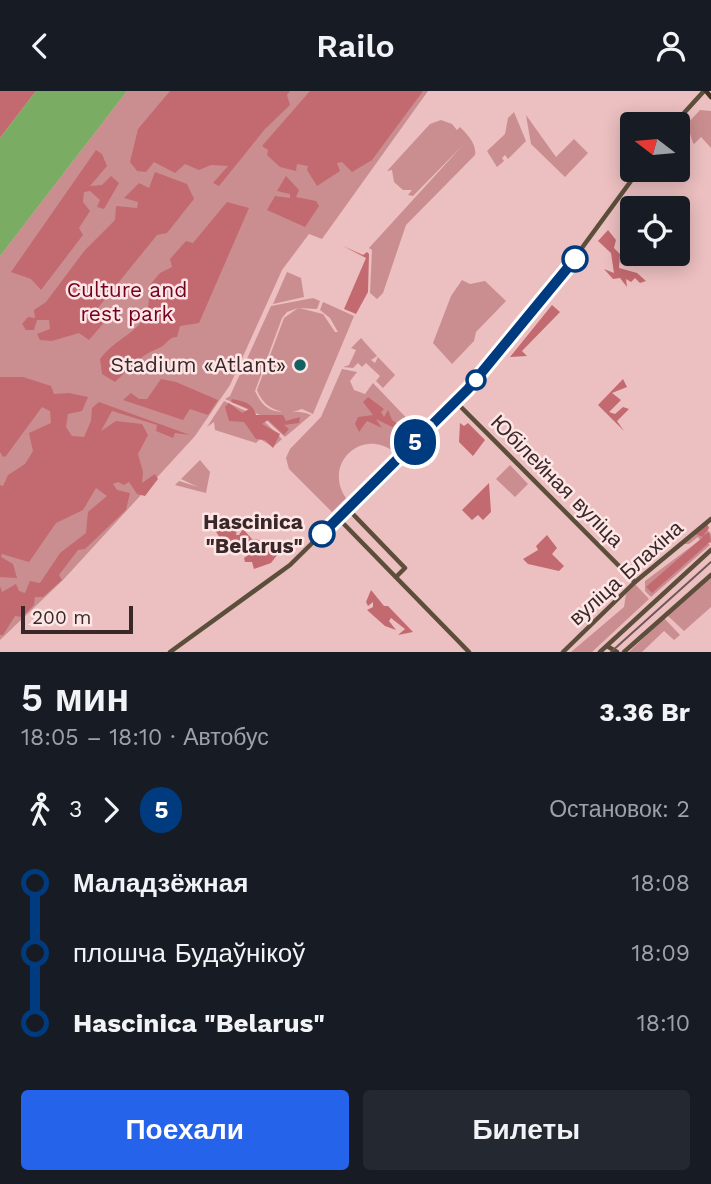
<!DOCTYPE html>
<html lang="ru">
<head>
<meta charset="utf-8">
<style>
  body { margin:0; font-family:"Work Sans",sans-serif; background:#242831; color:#f1f3f6; height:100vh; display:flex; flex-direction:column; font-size:26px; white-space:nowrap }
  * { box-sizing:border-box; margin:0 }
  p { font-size:23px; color:#9ea1a6 }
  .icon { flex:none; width:38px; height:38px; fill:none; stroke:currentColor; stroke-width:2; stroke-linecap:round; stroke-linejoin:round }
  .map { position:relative; height:561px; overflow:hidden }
  .side { display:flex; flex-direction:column; background:#171b24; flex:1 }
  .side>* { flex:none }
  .badge { padding:0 14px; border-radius:23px; font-size:24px; line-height:46px }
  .needle { width:46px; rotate:286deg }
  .buttons { position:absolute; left:620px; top:21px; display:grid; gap:14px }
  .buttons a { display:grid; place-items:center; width:70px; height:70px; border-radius:7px; background:#171b24; box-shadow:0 4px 18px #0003; font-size:35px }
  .scale { position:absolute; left:21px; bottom:18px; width:112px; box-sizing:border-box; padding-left:7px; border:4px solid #3a2829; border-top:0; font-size:19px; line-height:24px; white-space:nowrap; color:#3a2829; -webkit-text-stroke:5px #fee6e6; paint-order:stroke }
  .map>.badge { position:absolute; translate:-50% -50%; box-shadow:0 0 0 4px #fff }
  .legs { display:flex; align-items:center; gap:10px; height:77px; padding:0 21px; font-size:23px }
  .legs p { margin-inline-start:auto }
  .head { display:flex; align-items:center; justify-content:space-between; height:119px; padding:0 21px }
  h1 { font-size:38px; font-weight:600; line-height:52px }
  .action { display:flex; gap:14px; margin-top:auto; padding:14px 21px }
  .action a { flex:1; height:80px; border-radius:7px; background:#2563eb; color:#fff; font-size:28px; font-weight:600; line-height:80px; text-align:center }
  .action a+a { background:#242831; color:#f1f3f6 }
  ul { padding:0 21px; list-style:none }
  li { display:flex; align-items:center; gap:24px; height:70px; font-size:26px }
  li i { display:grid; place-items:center; width:10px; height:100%; margin:0 9px; background:currentColor }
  li i::after { content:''; width:18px; height:18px; margin:-9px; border:5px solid; border-radius:50%; background:#171b24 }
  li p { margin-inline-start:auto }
  li:first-child i { background:linear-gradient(#0000 50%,currentColor 0) }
  li:last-child i { background:linear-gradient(currentColor 50%,#0000 0) }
  header { display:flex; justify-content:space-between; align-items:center; height:91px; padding:0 21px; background:#171b24; font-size:32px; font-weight:600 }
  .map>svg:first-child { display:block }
  .green { fill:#ca8e90 }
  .forest { fill:#c36a70 }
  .water { fill:#7aac64 }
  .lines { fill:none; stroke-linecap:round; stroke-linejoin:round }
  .secondary { stroke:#5c4e3b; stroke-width:4.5 }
  .primary { stroke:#43331a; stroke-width:4.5 }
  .tram { stroke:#705657; stroke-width:2 }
  .line-1-casing { stroke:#fff; stroke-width:16 }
  .line-1 { stroke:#003b80; stroke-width:10 }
  .stop-1-dot { fill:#fff; stroke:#003b80; stroke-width:3.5 }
  .poi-dot { fill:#116264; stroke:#fee6e6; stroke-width:2.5 }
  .labels { text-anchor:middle; stroke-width:5; stroke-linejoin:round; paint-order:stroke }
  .park-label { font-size:21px; fill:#74001f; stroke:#fee6e6 }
  .poi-label { font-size:21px; fill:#3a2829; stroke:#fee6e6; text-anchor:end }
  .street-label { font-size:21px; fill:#3a2829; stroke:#fee6e6 }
  .stop-label { font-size:21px; font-weight:bold; fill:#3a2829; stroke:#fee6e6; text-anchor:end }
</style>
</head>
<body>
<header><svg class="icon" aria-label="back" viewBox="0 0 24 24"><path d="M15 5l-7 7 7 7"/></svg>Railo<svg class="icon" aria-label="person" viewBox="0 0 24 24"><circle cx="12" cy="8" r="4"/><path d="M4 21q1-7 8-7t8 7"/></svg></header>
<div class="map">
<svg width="711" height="561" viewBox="0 0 711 561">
  <rect width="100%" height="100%" fill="#ecbfc0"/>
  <g class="green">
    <polygon points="127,0 428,0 322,148 309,143 282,179 230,294 195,345 63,489 0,549 0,165"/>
    <polygon points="700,19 711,20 711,57 701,46 694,53 693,52 687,33"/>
    <polygon points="514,21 526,50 508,68 505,64 502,67 504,70 497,76 487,60 505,43 508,27"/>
    <polygon points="526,24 556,66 574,48 588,62 565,86 531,53"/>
    <path d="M441,29L452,33L457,39L460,36C467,43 477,53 475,64L406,134L383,202L377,208L370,202L372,159L369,157L463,54L413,105L408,104L412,99H403L394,91L392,79L387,80L430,33Z"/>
    <polygon points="287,181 301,187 304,206 273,213"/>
    <polygon points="462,189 470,193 485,190 506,210 476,241 474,250 452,273 433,252 451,205"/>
    <path d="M313,207L320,210L317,218L299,217L323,223L335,241H338L330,227L320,219L323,211L354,225L313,323L302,318C283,326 264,318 257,299L284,227L298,217L287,221L282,227L255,300C270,333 289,314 311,324L285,346L262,325L225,308L230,305L271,215Z"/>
    <polygon points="361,247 377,265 371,269 375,272 378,266 395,284 383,297 376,290 380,285 366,272 362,276 358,272 353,277 343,276 349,274 356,259 351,257"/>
    <path d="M342,278L357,281L350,290L354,299L365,303L373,292L416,337L393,360C360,337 323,374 346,407L332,421L289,378L286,367L290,358L321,326Z"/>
    <polygon points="224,310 261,327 282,348 273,356 260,348 256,352 215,339 214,331 207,336"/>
    <polygon points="200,369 210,381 206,402 175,394 179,390 198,396 181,388"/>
    <polygon points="510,374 528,393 515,406 496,388"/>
    <polygon points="704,435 711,443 711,452 706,451 710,454 651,506 645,500 645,490 700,449 698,446 689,453 681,453"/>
    <polygon points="711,487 711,516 684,540 667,524"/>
    <polygon points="635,493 649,508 592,561 571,561 624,516 626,503"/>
    <polygon points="664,527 680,544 674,549 664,540 642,561 629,561"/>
  </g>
  <g class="forest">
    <polygon points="0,0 36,0 0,47"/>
    <polygon points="170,0 290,0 287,4 290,14 265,38 219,95 213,92 228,75 211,74 199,79 185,73 175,82 154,71 146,81 137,80 130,71 138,38"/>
    <polygon points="310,0 423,0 372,69 352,81 342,71 337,72 340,80 317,95 307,79 308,75 297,73 296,80 280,76 267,64 268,59 262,55"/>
    <polygon points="96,59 102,63 107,75 90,95 102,94 111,85 119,92 104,118 97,116 100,109 90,100 84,101 83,111 90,120 79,137 83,144 41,199 31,188 11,181"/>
    <polygon points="155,81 187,93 194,108 167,142 157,144 97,218 108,227 89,249 79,242 52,250 40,249 37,243 50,238 49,229 37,229 34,239 26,239 22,233 28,226 35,227 34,219 46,211 85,159 115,129 116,115 137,117 138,111 124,107 139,92 149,97"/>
    <polygon points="286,85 299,99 296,106 316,110 319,115 305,136 267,119 275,105 290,107 290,103 277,100"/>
    <path d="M227,111L249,117L199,232L180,235L177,246C168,246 167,254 159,257C140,264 130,277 115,291L102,283L100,268C121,240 155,240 148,196L160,182L172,176L170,168L186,150L193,152Z"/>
    <polygon points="608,139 616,149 614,157 620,163 619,177 637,182 646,190 640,192 635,187 631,191 626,188 627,196 620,187 613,188 604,178 614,182 611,162 598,150"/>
    <polygon points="343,155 363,164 367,161 369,163 368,201 356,223 344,218 366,167"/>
    <polygon points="552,214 560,221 522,260 527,265 510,266"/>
    <polygon points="0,286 23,286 51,295 54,303 69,302 88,306 82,320 68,323 66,336 72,345 84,346 91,330 92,317 99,311 190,344 175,342 173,347 156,340 157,334 112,320 101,340 116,330 142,333 148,344 138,363 143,381 142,392 155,383 158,388 145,405 137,403 129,391 124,394 118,391 113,393 117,399 130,402 126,419 85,458 78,459 59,484 62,489 43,506 35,506 34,514 22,526 15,525 3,544 0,544 0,495 2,501 16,493 19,500 25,502 30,490 40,492 60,462 86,442 88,421 107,405 96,397 83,419 56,432 29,471 2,463 1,466 13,473 17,487 0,486 0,394 3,395 8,384 25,373 33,360 29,342 51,332 50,320 42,316 6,365 3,366 0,361"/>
    <polygon points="161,288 176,291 218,309 208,324 190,318 183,329 123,309 131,302 139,308 147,308"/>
    <polygon points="623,288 627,296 612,302 621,309 609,321 615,323 623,316 629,318 617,330 624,340 598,314"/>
    <polygon points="368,306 384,318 381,321 384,326 388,319 392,329 400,334 392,336 376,328 382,337 367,330 359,341 355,333 358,326 373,324 363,311"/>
    <path d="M232,308C243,310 253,312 256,324H283L286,330L300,326L299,332L284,334L289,338L284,344L268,329L262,333L280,343L273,357L265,349L256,348L244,331L229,330L225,316L229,312L242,322L249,318L231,311Z"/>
    <polygon points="460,332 464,335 468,332 485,349 473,365 459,351"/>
    <polygon points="489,392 491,421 483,429 478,424 472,429 462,419"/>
    <path d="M223,430L237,439L236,444H239L243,438L252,448C275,452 263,448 277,464L271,472L254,478L252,471H245L244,467L251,462C242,459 235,455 229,450L225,454L212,435H218Z"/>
    <polygon points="707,433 709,437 703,445 709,441 711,450 652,502 646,496 703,446 695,443"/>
    <polygon points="547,444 557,457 552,463 564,475 559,480 528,473 523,468 538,459 536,455"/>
    <polygon points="371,499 384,515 388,515 413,541 398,544 405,538 391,527 389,530 396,539 385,535 367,519 373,516 373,511 368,515 366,511"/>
  </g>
  <polygon class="water" points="36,0 127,0 0,165 0,47"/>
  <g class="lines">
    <g class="secondary">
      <polyline points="674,33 704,0"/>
      <polyline points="456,311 635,491"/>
      <polyline points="348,418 405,477 396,486"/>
      <polyline points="339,428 469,561"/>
      <polyline points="607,555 617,561"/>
      <polyline points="170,561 290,474 468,298 546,206 639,79"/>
      <polyline points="563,561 635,491 711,428"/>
      <polyline points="600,561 711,459"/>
      <polyline points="624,561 711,484"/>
    </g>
    <polyline class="primary" points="706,0 711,6"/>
    <polyline class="tram" points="611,561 711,471"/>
  </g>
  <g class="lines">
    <g class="line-1-casing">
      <polyline id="line-1" points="322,443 468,298 575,168"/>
    </g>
    <use href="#line-1" class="line-1"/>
  </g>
  <g class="stop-1-dot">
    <circle cx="575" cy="168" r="12"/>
    <circle cx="476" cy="289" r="9"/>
    <circle cx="322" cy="443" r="12"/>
  </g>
  <circle class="poi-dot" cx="300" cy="274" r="7"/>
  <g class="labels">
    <g class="park-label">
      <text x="127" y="206">Culture and<tspan x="127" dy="24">rest park</tspan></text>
    </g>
    <g class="poi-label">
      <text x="286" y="281">Stadium «Atlant»</text>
    </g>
    <g class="street-label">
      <text transform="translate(557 390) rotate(45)" y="7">Юбілейная вуліца</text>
      <text transform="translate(626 482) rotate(-42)" y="7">вуліца Блахіна</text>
    </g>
    <g class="stop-label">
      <text x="303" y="438">Hascinica<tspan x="303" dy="24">"Belarus"</tspan></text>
    </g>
  </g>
</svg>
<div class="buttons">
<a><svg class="needle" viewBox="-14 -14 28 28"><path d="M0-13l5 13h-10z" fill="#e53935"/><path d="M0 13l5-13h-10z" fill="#9ea1a6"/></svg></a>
<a><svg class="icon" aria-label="locate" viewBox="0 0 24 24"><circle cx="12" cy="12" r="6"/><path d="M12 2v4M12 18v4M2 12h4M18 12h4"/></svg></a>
</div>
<div class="scale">200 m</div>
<b class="badge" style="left:415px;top:351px;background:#003b80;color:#fff">5</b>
</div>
<section class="side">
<div class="head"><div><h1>5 мин</h1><p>18:05 – 18:10 · Автобус</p></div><b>3.36 Br</b></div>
<div class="legs"><svg class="icon" aria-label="walk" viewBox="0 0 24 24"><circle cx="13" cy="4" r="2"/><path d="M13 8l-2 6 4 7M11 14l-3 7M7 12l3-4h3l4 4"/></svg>3<svg class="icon" aria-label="forward" viewBox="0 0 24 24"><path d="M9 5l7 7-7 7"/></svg><b class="badge" style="background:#003b80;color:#fff">5</b><p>Остановок: 2</p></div>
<ul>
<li><i style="color:#003b80"></i><b>Маладзёжная</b><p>18:08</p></li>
<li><i style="color:#003b80"></i><span>плошча Будаўнікоў</span><p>18:09</p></li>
<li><i style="color:#003b80"></i><b>Hascinica &quot;Belarus&quot;</b><p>18:10</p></li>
</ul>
<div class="action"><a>Поехали</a><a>Билеты</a></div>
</section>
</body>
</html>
